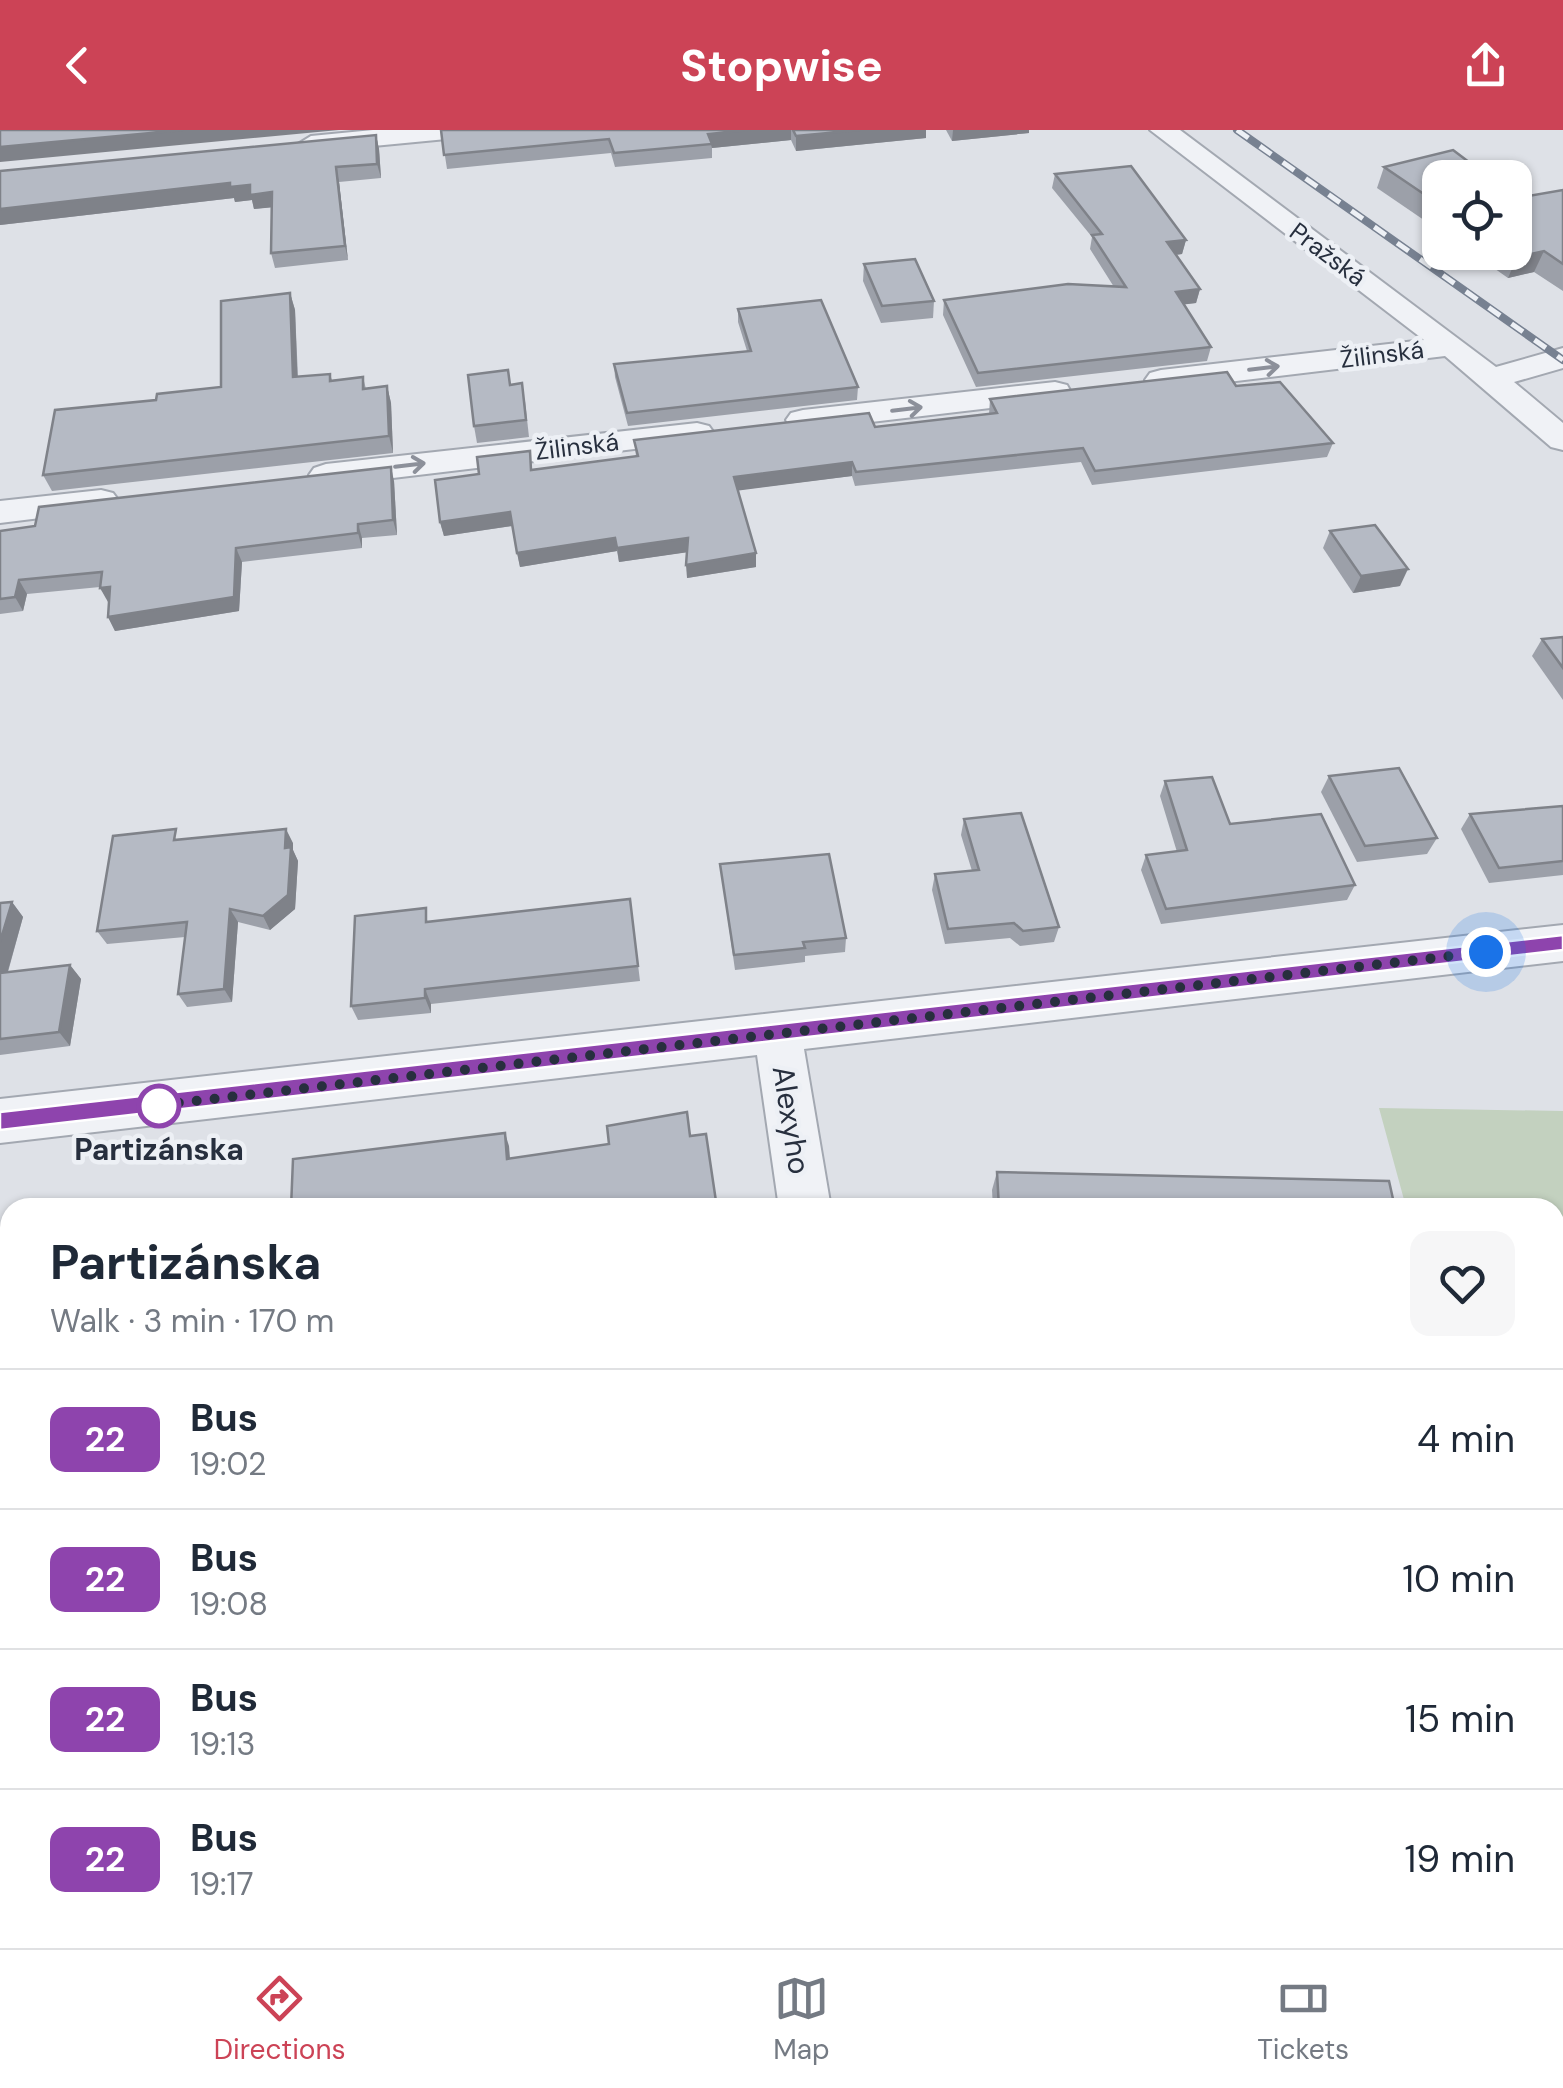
<!DOCTYPE html>
<html lang="en">
<head>
<meta charset="utf-8">
<style>
  body { margin:0; font-family:"DM Sans",sans-serif; background:#f6f6f7; color:#1f2937; height:100vh; display:flex; flex-direction:column; font-size:38px; white-space:nowrap }
  * { box-sizing:border-box; margin:0 }
  p { font-size:32px; color:#747a83 }
  .icon { flex:none; width:55px; height:55px; fill:none; stroke:currentColor; stroke-width:2; stroke-linecap:round; stroke-linejoin:round }
  .map { position:relative; flex:1; overflow:hidden }
  .panel { position:absolute; left:0px; top:1068px; width:1565px; height:752px; display:flex; flex-direction:column; background:#fff; border-radius:30px 30px 0 0; box-shadow:0 2px 8px #0004 }
  .panel>* { flex:none }
  .badge { padding:0 20px; border-radius:15px; font-size:35px; line-height:65px }
  .fabs { position:absolute; left:1422px; top:30px; display:grid; gap:20px }
  .fabs a { display:grid; place-items:center; width:110px; height:110px; border-radius:20px; background:#fff; box-shadow:0 2px 8px #0004; font-size:50px }
  .you { position:absolute; width:50px; height:50px; margin:-25px; border:8px solid #fff; border-radius:50%; background:#1a73e8; box-shadow:0 0 0 15px #1a73e833 }
  .map>.badge { position:absolute; translate:-50% -50%; box-shadow:0 0 0 5px #fff }
  .round { display:grid; place-items:center; flex:none; width:105px; height:105px; border-radius:20px; background:#f6f6f7 }
  .summary { display:flex; align-items:center; justify-content:space-between; height:170px; padding:0 50px }
  h1 { font-size:48px; font-weight:700; line-height:75px }
  ul { padding:0; list-style:none }
  li { display:flex; align-items:center; gap:30px; height:140px; padding:0 50px; border-top:2px solid #e0e1e3 }
  li div { flex:1 }
  li b { display:block; font-size:38px }
  li em { font-style:normal }
  li .badge { min-width:110px; font-weight:700; text-align:center }
  header { display:flex; justify-content:space-between; align-items:center; height:130px; padding:0 50px; background:#cc4356; color:#fff; font-size:45px; font-weight:700 }
  .menu { display:flex; justify-content:space-around; align-items:center; height:140px; border-top:2px solid #e0e1e3; background:#fff; font-size:28px; color:#747a83 }
  .menu a { display:grid; justify-items:center; gap:5px }
  .menu .selected { color:#cc4356 }
  .map>svg:first-child { display:block }
  .green { fill:#c3d1bf }
  .lines { fill:none; stroke-linecap:round; stroke-linejoin:round }
  .minor-casing { stroke:#a3a8b1; stroke-width:4 }
  .minor { fill:#f0f2f6; fill-rule:evenodd }
  .rail-casing { stroke:#778191; stroke-width:8 }
  .rail { stroke:#edf0f5; stroke-width:5; stroke-dasharray:14; stroke-linecap:butt }
  .wall { fill:#9ca0a9 }
  .shaded-wall { fill:#7f8289 }
  .building { fill:#b5bac4; stroke:#7f8289; stroke-width:2.5 }
  .oneway { stroke:#8c909a }
  .line { fill:#8e44ad; stroke:#fff; stroke-width:2.5 }
  .walk { stroke:#272f3e; stroke-width:10; stroke-dasharray:0 18 }
  .stop-dot { fill:#fff; stroke:#8e44ad; stroke-width:5 }
  .labels { text-anchor:middle; stroke-width:9; stroke-linejoin:round; paint-order:stroke }
  .far-street-label { font-size:25px; fill:#272f3e; stroke:#edf0f5 }
  .street-label { font-size:30px; fill:#272f3e; stroke:#edf0f5 }
  .stop-label { font-size:30px; font-weight:bold; fill:#272f3e; stroke:#edf0f5 }
</style>
</head>
<body>
<header><svg class="icon" aria-label="back" viewBox="0 0 24 24"><path d="M15 5l-7 7 7 7"/></svg>Stopwise<svg class="icon" aria-label="share" viewBox="0 0 24 24"><path d="M12 15V3M7 8l5-5 5 5M5 13v7h14v-7"/></svg></header>
<div class="map">
<svg width="1563" height="1818" viewBox="0 0 1563 1818">
  <rect width="100%" height="100%" fill="#dee1e7"/>
  <polygon class="green" points="1379,978 1563,981 1563,1088 1555,1088 1555,1078 1406,1077"/>
  <g class="lines">
    <g class="minor-casing">
      <g id="minor">
        <polygon points="373,0 470,0 457,8 311,22 298,14 311,6"/>
        <polygon points="1150,0 1180,0 1496,237 1563,218 1563,238 1514,252 1563,293 1563,320 1551,317 1445,226 1161,260 1150,257 1145,250 1150,243 1161,240 1424,210"/>
        <polygon points="1055,252 1067,255 1071,262 1067,269 803,300 791,297 786,290 791,283 803,280"/>
        <polygon points="697,293 709,296 714,303 709,310 326,356 314,352 309,345 314,338 326,334"/>
        <polygon points="101,360 113,363 119,371 113,379 0,393 0,371"/>
        <polygon points="1563,795 1563,831 804,919 831,1078 779,1078 757,925 0,1013 0,969"/>
        <polygon points="243,1810 326,1810 323,1818 240,1818"/>
        <polygon points="891,1810 959,1810 961,1818 893,1818"/>
      </g>
    </g>
    <use href="#minor" class="minor"/>
    <g class="rail-casing">
      <polyline id="rail" points="1237,0 1563,230"/>
    </g>
    <use href="#rail" class="rail"/>
  </g>
  <g class="wall">
    <polygon points="441,0 926,0 926,8 796,21 791,10 712,18 712,28 615,37 611,23 447,39"/>
    <polygon points="946,0 1029,0 1029,3 952,11"/>
    <polygon points="376,5 379,19 381,48 339,52 348,130 275,138 271,123 271,77 254,79 252,70 235,72 234,68 0,95 0,41"/>
    <polygon points="1384,37 1440,48 1440,101 1377,58"/>
    <polygon points="1055,44 1186,110 1182,124 1176,125 1200,159 1196,173 1184,174 1211,217 1207,231 976,257 943,185 944,170 1114,157 1090,119 1092,107 1052,58"/>
    <polygon points="1563,60 1563,161 1534,142 1508,148 1471,122 1515,122 1517,68"/>
    <polygon points="864,134 934,171 933,188 881,193 863,151"/>
    <polygon points="290,163 295,180 298,247 330,244 332,250 363,247 366,259 387,256 391,273 393,323 52,361 43,345 156,270 221,257"/>
    <polygon points="738,179 858,257 857,270 628,296 615,247 614,234 747,221 738,192"/>
    <polygon points="511,255 525,271 529,307 477,313 474,296"/>
    <polygon points="1236,256 1333,313 1327,327 1092,355 1081,332 855,356 852,346 738,360 756,437 687,448 687,422 619,432 617,421 520,437 512,396 444,406 440,392 532,340 636,326 634,310 875,297 989,284 990,269"/>
    <polygon points="394,351 397,405 362,408 362,418 242,432 239,481 115,501 108,487 109,472 100,457 27,464 23,481 0,484 0,401"/>
    <polygon points="1330,401 1400,456 1353,463 1323,418"/>
    <polygon points="1563,507 1563,570 1532,526 1542,509"/>
    <polygon points="1329,646 1437,708 1427,724 1357,732 1321,662"/>
    <polygon points="1165,651 1230,694 1355,755 1347,770 1161,794 1141,740 1146,725 1177,722 1160,666"/>
    <polygon points="1563,676 1563,745 1489,753 1461,699 1470,684"/>
    <polygon points="964,689 1059,797 1054,812 1020,816 1010,808 945,814 932,760 935,744 972,741 961,705"/>
    <polygon points="181,710 293,713 293,720 298,731 295,779 270,800 238,792 232,872 187,877 178,864 185,807 107,814 97,801"/>
    <polygon points="720,734 846,808 845,822 805,826 805,832 735,840"/>
    <polygon points="630,769 640,851 431,874 431,883 358,890 351,876 430,792"/>
    <polygon points="12,772 23,787 8,842 70,835 81,849 70,916 0,925 0,773"/>
    <polygon points="997,1042 1395,1078 993,1078 992,1060"/>
    <polygon points="1555,1315 1563,1315 1563,1451 1559,1451 1563,1818 1117,1818 1116,1810 1555,1810"/>
  </g>
  <g class="shaded-wall">
    <polygon points="183,0 339,0 0,32 0,17"/>
    <polygon points="750,0 791,0 791,10 712,18 708,4"/>
    <polygon points="860,0 926,0 926,8 796,21 796,6"/>
    <polygon points="953,0 1029,0 1029,3 952,11"/>
    <polygon points="376,5 379,19 381,48 377,34"/>
    <polygon points="336,37 339,52 348,130 345,116"/>
    <polygon points="230,53 250,55 272,62 276,77 254,79 252,70 235,72 234,68 0,95 0,79"/>
    <polygon points="1186,110 1182,124 1164,126 1167,112"/>
    <polygon points="1544,121 1534,142 1508,148 1517,127"/>
    <polygon points="1200,159 1196,173 1172,176 1176,162"/>
    <polygon points="290,163 295,180 298,263 293,247"/>
    <polygon points="387,256 391,273 393,323 389,306"/>
    <polygon points="852,332 852,346 735,361 734,347"/>
    <polygon points="391,337 394,351 397,405 393,390"/>
    <polygon points="510,382 512,396 444,406 440,392"/>
    <polygon points="358,394 362,408 362,418 358,403"/>
    <polygon points="615,408 617,421 520,437 517,423"/>
    <polygon points="688,408 689,422 619,432 617,418"/>
    <polygon points="236,418 242,432 239,481 115,501 108,487"/>
    <polygon points="756,423 756,437 687,448 686,435"/>
    <polygon points="1408,439 1400,456 1353,463 1361,446"/>
    <polygon points="19,450 27,464 23,481 15,467"/>
    <polygon points="110,457 117,471 108,472 100,458"/>
    <polygon points="286,699 293,713 293,720 298,731 295,779 270,800 263,786 285,718"/>
    <polygon points="12,772 23,787 3,858 0,855 0,812"/>
    <polygon points="230,779 238,792 232,872 224,859"/>
    <polygon points="70,835 81,849 70,916 59,902"/>
    <polygon points="425,859 431,874 431,883 425,868"/>
    <polygon points="505,1003 509,1016 511,1041 507,1029"/>
  </g>
  <g class="building">
    <polygon points="0,0 183,0 0,17"/>
    <polygon points="441,0 750,0 708,4 712,14 614,23 609,9 444,25"/>
    <polygon points="793,0 860,0 796,6"/>
    <polygon points="376,5 377,34 336,37 345,116 271,123 272,62 250,65 250,55 230,57 230,53 0,79 0,41"/>
    <polygon points="1453,20 1490,48 1440,48 1440,75 1384,37"/>
    <polygon points="1131,36 1186,110 1167,112 1200,159 1176,162 1211,217 978,243 944,170 1068,154 1126,157 1092,105 1102,104 1055,44"/>
    <polygon points="1563,60 1563,134 1544,121 1517,127 1510,122 1515,122 1515,67 1517,68"/>
    <polygon points="915,129 934,171 882,176 864,134"/>
    <polygon points="290,163 293,247 330,244 330,251 363,247 363,259 387,256 389,306 43,345 55,280 156,270 157,264 221,257 221,171"/>
    <polygon points="821,170 858,257 627,283 614,234 751,221 738,179"/>
    <polygon points="508,240 510,255 522,253 526,290 474,296 468,245"/>
    <polygon points="1227,242 1236,256 1280,252 1333,313 1095,341 1083,318 856,342 852,332 734,347 756,423 686,435 688,408 617,418 615,408 517,423 510,382 440,392 435,350 479,344 477,327 530,321 531,340 638,326 634,310 869,283 875,297 997,283 990,269"/>
    <polygon points="391,337 393,390 358,394 358,403 236,418 234,467 108,487 110,457 100,458 102,442 19,450 15,467 0,469 0,401 35,396 39,377"/>
    <polygon points="1375,395 1408,439 1361,446 1330,401"/>
    <polygon points="1563,507 1563,538 1542,509"/>
    <polygon points="1399,638 1437,708 1365,716 1329,646"/>
    <polygon points="1212,647 1230,694 1321,684 1355,755 1166,779 1146,725 1187,720 1165,651"/>
    <polygon points="1563,676 1563,731 1499,738 1470,684"/>
    <polygon points="1021,683 1059,797 1023,801 1014,793 948,799 935,744 979,740 964,689"/>
    <polygon points="176,699 174,710 286,699 285,718 291,717 288,765 263,786 230,779 224,859 178,864 187,792 97,801 113,706"/>
    <polygon points="829,724 846,808 803,812 805,818 734,825 720,734"/>
    <polygon points="630,769 638,836 425,859 425,868 351,876 355,786 426,778 426,792"/>
    <polygon points="12,772 0,812 0,773"/>
    <polygon points="70,835 59,902 0,909 0,843"/>
    <polygon points="687,982 690,1006 706,1004 717,1078 494,1078 494,1075 474,1078 291,1078 293,1029 505,1003 507,1029 609,1014 607,996"/>
    <polygon points="997,1042 1389,1051 1395,1078 999,1078"/>
    <polygon points="1555,1315 1563,1315 1563,1440 1556,1440 1563,1465 1563,1818 1128,1818 1127,1810 1555,1810"/>
  </g>
  <defs><path id="oneway-shaft" d="M-6 0H5M1.5-3L5.5 0L1.5 3" fill="none" stroke-width="1.6" stroke-linecap="round" stroke-linejoin="round" transform="scale(2.5)"/></defs>
  <g class="oneway">
    <use href="#oneway-shaft" transform="translate(1264 238) rotate(-7)"/>
    <use href="#oneway-shaft" transform="translate(907 279) rotate(-7)"/>
    <use href="#oneway-shaft" transform="translate(410 335) rotate(-7)"/>
  </g>
  <polygon class="line" points="1563,805 1563,820 0,1000 0,982"/>
  <g class="lines">
    <polyline class="walk" points="159,976 151,976 1486,822"/>
  </g>
  <circle class="stop-dot" cx="159" cy="976" r="20"/>
  <g class="labels">
    <g class="far-street-label">
      <text transform="translate(1328 124) rotate(37)" y="9">Pražská</text>
      <text transform="translate(1382 224) rotate(-7)" y="9">Žilinská</text>
      <text transform="translate(577 316) rotate(-7)" y="9">Žilinská</text>
    </g>
    <g class="street-label">
      <text transform="translate(791 990) rotate(81)" y="10">Alexyho</text>
    </g>
    <g class="stop-label">
      <text x="159" y="1030">Partizánska</text>
    </g>
  </g>
</svg>
<div class="fabs">
<a><svg class="icon" aria-label="locate" viewBox="0 0 24 24"><circle cx="12" cy="12" r="6"/><path d="M12 2v4M12 18v4M2 12h4M18 12h4"/></svg></a>
</div>
<div class="you" style="left:1486px;top:822px"></div>
<section class="panel">
<div class="summary"><div><h1>Partizánska</h1><p>Walk · 3 min · 170 m</p></div><a class="round"><svg class="icon" aria-label="heart" viewBox="0 0 24 24"><path d="M12 20l-8-8c-3-5 5-10 8-4 3-6 11-1 8 4z"/></svg></a></div>
<ul>
<li><span class="badge" style="background:#8e44ad;color:#fff">22</span><div><b>Bus</b><p>19:02</p></div><em>4 min</em></li>
<li><span class="badge" style="background:#8e44ad;color:#fff">22</span><div><b>Bus</b><p>19:08</p></div><em>10 min</em></li>
<li><span class="badge" style="background:#8e44ad;color:#fff">22</span><div><b>Bus</b><p>19:13</p></div><em>15 min</em></li>
<li><span class="badge" style="background:#8e44ad;color:#fff">22</span><div><b>Bus</b><p>19:17</p></div><em>19 min</em></li>
</ul>
</section>
</div>
<nav class="menu">
<a class="selected"><svg class="icon" aria-label="directions" viewBox="0 0 24 24"><path d="M12 3l9 9-9 9-9-9zM9 14v-3h6M13 9l2 2-2 2"/></svg>Directions</a>
<a><svg class="icon" aria-label="map" viewBox="0 0 24 24"><path d="M3 6l6-2 6 2 6-2v14l-6 2-6-2-6 2zM9 4v14M15 6v14"/></svg>Map</a>
<a><svg class="icon" aria-label="tickets" viewBox="0 0 24 24"><path d="M3 7h18v10H3zM15 7v10"/></svg>Tickets</a>
</nav>
</body>
</html>
